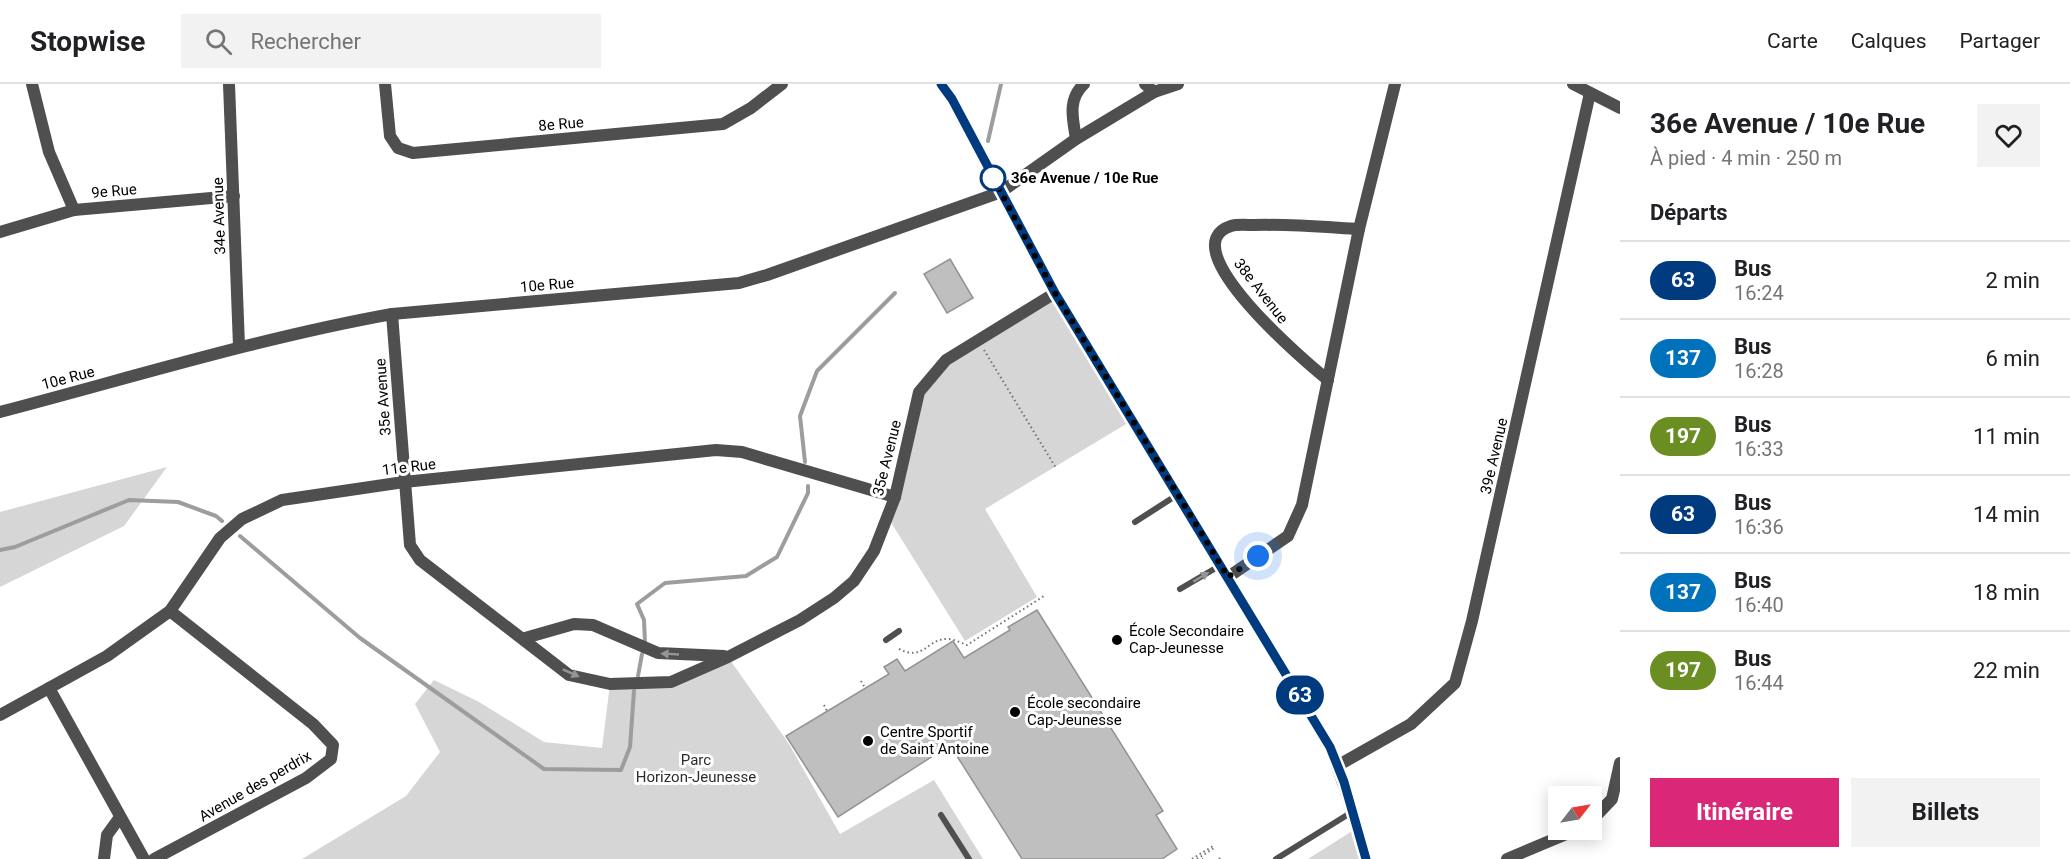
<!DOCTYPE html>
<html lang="fr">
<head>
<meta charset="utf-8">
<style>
  body { margin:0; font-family:Roboto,sans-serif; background:#f2f2f2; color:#202124; height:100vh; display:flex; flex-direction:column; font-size:22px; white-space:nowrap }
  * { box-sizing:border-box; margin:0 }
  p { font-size:20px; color:#757577 }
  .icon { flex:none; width:33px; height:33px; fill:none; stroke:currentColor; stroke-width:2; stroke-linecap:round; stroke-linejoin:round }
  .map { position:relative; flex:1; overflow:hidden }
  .details { display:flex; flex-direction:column; background:#fff; width:450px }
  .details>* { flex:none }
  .badge { padding:0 12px; border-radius:20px; font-size:21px; line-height:39px }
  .needle { width:39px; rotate:59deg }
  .controls { position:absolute; left:1548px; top:702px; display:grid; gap:12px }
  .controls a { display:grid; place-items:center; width:54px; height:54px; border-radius:0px; background:#fff; box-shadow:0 3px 15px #0003; font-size:30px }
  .you { position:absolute; width:30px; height:30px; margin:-15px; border:4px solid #fff; border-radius:50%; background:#1a73e8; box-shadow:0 0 0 9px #1a73e833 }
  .map>.badge { position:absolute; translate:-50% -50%; box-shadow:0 0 0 3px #fff }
  h2 { padding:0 30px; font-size:22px; line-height:54px }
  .round { display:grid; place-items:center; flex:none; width:63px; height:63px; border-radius:0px; background:#f2f2f2 }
  .overview { display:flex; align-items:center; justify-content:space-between; height:102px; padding:0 30px }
  h1 { font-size:28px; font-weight:700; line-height:45px }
  .primary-button { display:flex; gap:12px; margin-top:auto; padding:12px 30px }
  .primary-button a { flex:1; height:69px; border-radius:0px; background:#db2777; color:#fff; font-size:24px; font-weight:700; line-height:69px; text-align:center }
  .primary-button a+a { background:#f2f2f2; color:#202124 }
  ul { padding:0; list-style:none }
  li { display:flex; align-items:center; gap:18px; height:78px; padding:0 30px; border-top:2px solid #e0e0e0 }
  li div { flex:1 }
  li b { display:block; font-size:22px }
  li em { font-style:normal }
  li .badge { min-width:66px; font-weight:700; text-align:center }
  header { display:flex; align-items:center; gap:36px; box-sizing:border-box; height:84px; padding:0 30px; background:#fff; border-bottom:2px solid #e0e0e0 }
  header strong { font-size:28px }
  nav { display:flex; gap:33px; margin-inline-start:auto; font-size:21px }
  .search { width:420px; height:54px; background:#f2f2f2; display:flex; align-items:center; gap:15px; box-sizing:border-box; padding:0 21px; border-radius:0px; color:#757577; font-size:22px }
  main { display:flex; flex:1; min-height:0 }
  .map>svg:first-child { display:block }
  .green { fill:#d6d6d6 }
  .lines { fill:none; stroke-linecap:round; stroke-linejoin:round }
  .stream { stroke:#9d9d9d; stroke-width:4 }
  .building { fill:#bfbfbf; stroke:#939393; stroke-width:1.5 }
  .path { stroke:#717171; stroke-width:2; stroke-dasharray:1.5 3; stroke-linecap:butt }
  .lane { stroke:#4f4f4f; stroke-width:6 }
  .street { stroke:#4f4f4f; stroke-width:12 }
  .secondary { stroke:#1c1c1c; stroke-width:12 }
  .oneway { fill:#959595 }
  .line-casing { stroke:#fff; stroke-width:14 }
  .line { stroke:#003b80; stroke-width:9 }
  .walk { stroke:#000; stroke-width:6; stroke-dasharray:0 10.8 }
  .stop-dot { fill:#fff; stroke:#003b80; stroke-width:3 }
  .poi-dot { fill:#000; stroke:#fff; stroke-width:2 }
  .labels { text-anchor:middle; stroke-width:6; stroke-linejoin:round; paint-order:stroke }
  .street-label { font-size:15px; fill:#000; stroke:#fff }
  .stop-label { font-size:15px; font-weight:bold; fill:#000; stroke:#fff; text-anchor:start }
  .poi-label { font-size:15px; fill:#000; stroke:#fff; text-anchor:start }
  .park-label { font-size:15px; fill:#2d2d2d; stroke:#fff }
</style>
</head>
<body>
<header>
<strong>Stopwise</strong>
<div class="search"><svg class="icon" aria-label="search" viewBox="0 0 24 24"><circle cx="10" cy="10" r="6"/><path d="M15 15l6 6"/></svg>Rechercher</div>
<nav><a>Carte</a><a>Calques</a><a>Partager</a></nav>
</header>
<main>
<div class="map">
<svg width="1620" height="775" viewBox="0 0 1620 775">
  <rect width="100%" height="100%" fill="#fff"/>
  <g class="green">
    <polygon points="1055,209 1131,337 985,425 1037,513 965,557 887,432 919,308 946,276"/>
    <polygon points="167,383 124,442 0,503 0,428"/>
    <polygon points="728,573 789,660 840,750 934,696 983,775 302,775 406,712 440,668 415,620 434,596 479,618 544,658 602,664 610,600 671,598"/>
    <polygon points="1357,744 1366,775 1308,775"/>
  </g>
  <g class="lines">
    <g class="stream">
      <polyline points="988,57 1001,0"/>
      <polyline points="805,378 800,332 817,287 895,209"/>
      <polyline points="240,452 360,554 544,685 621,686 630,663 634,607"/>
      <polyline points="0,466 15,463 129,416 178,418 216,432 222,437"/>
      <polyline points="645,559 644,536 637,520 665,499 746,492 777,473 808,409 808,402"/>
      <polyline points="638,592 642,570"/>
    </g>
  </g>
  <g class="building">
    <polygon points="950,175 973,214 947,229 924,190"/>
    <polygon points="1037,526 1163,727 1156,731 1177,765 1162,775 1022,775 950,661 838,733 786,652 889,590 884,583 897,575 905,587 953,557 964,574 1010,546 1008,543"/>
  </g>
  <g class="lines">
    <g class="path">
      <polyline points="984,266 1056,384"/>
      <path d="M899,565C924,578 927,554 948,555C954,555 961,559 967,561L1044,512"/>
      <polyline points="861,597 865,604"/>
      <polyline points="824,621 827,627"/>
      <polyline points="1192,775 1213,762"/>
      <polyline points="1197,775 1214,764"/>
      <polyline points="1202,775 1203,775"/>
      <polyline points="1219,775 1220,774"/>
    </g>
    <g class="lane">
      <polyline points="1135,438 1177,411"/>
      <polyline points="1180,505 1221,481"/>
      <polyline points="886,556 899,547"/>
      <polyline points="941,731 969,775"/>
      <polyline points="1276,775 1352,728"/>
    </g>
    <g class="street">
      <polyline points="32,0 49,68 74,126"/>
      <polyline points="229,0 239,262"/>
      <polyline points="385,0 390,52 398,64 413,69 723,40 751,24 782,0"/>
      <polyline points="1145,0 1154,8"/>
      <polyline points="1573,0 1620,24"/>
      <path d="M1076,55C1073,35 1067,16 1084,0"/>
      <polyline points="0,148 74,126 234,112"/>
      <polyline points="392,230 410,461 420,476 569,591 610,600 671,598 728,573 800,536 834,514 854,497 874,467 895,413 919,308 946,276 1055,209"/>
      <path d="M1328,296C1309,281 1168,162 1231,142C1237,140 1247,141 1254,141C1289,140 1324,143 1359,145"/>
      <path d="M0,328C130,294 259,254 392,230L739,199L767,191L1001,108L1076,55L1154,8L1178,0"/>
      <polyline points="1228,493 1288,452 1302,421 1359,145 1395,0"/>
      <polyline points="525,554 574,540 593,541 658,569 724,572"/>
      <polyline points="49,604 144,775"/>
      <polyline points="0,631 107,572 170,527 220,454 242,435 282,416 404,398 716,366 742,368 895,413"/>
      <polyline points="1337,682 1411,640 1455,599 1472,537 1590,9"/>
      <polyline points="1592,736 1612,715 1620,679"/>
      <polyline points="104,775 107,751 120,733"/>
      <polyline points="154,775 306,694 331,675 333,661 313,640 170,527"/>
      <polyline points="1507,775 1576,746"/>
    </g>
    <polyline class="secondary" points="941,0 952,14 1055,209 1330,663 1345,704 1366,775"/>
  </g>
  <defs><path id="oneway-solid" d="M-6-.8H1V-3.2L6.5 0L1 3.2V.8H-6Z" transform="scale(1.5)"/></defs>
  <g class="oneway">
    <use href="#oneway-solid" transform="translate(1201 493) rotate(-31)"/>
    <use href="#oneway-solid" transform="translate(670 570) rotate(-177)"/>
    <use href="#oneway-solid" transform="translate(571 589) rotate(24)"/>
  </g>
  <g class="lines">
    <g class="line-casing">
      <polyline id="line" points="941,0 952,15 1055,209 1330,663 1344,698 1366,775"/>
    </g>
    <use href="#line" class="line"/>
    <polyline class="walk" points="993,94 991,90 1055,209 1228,493 1258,472"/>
  </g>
  <circle class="stop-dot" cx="993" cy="94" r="12"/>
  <g class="poi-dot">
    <circle cx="1117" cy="556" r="6"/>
    <circle cx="1015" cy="628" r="6"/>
    <circle cx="868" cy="657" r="6"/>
  </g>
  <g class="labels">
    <g class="street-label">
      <text transform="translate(561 40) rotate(-5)" y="5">8e Rue</text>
      <text transform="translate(114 107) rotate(-5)" y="5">9e Rue</text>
      <text transform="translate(219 132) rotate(-92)" y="5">34e Avenue</text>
      <text transform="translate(547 201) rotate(-5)" y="5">10e Rue</text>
      <text transform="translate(1261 207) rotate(52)" y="5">38e Avenue</text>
      <text transform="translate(68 294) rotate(-15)" y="5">10e Rue</text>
      <text transform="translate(383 313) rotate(-94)" y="5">35e Avenue</text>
      <text transform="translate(1494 372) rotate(-77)" y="5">39e Avenue</text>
      <text transform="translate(887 374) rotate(-76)" y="5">35e Avenue</text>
      <text transform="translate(409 383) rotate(-7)" y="5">11e Rue</text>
      <text transform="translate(255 702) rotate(-30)" y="5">Avenue des perdrix</text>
    </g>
    <g class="stop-label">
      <text x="1011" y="99">36e Avenue / 10e Rue</text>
    </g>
    <g class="poi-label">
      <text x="1129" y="552">École Secondaire<tspan x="1129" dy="17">Cap-Jeunesse</tspan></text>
      <text x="1027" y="624">École secondaire<tspan x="1027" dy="17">Cap-Jeunesse</tspan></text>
      <text x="880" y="653">Centre Sportif<tspan x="880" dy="17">de Saint Antoine</tspan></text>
    </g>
    <g class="park-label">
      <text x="696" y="681">Parc<tspan x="696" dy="17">Horizon-Jeunesse</tspan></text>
    </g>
  </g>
</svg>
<div class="controls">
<a><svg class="needle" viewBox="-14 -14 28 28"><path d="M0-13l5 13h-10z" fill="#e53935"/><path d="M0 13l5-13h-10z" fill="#757577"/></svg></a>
</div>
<div class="you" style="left:1258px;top:472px"></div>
<b class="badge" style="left:1300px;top:611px;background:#003b80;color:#fff">63</b>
</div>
<section class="details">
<div class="overview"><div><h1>36e Avenue / 10e Rue</h1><p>À pied · 4 min · 250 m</p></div><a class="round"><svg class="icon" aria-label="heart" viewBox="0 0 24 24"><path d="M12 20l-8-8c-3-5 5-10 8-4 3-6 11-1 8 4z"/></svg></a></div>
<h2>Départs</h2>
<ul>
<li><span class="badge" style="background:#003b80;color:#fff">63</span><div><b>Bus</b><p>16:24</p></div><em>2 min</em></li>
<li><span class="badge" style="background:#0072bc;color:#fff">137</span><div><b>Bus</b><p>16:28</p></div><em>6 min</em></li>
<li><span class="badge" style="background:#6b8e23;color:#fff">197</span><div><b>Bus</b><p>16:33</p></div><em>11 min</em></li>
<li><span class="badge" style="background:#003b80;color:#fff">63</span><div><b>Bus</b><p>16:36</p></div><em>14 min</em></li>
<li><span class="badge" style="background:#0072bc;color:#fff">137</span><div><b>Bus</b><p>16:40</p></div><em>18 min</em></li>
<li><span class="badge" style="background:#6b8e23;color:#fff">197</span><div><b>Bus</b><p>16:44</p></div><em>22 min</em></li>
</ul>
<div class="primary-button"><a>Itinéraire</a><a>Billets</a></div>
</section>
</main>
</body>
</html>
